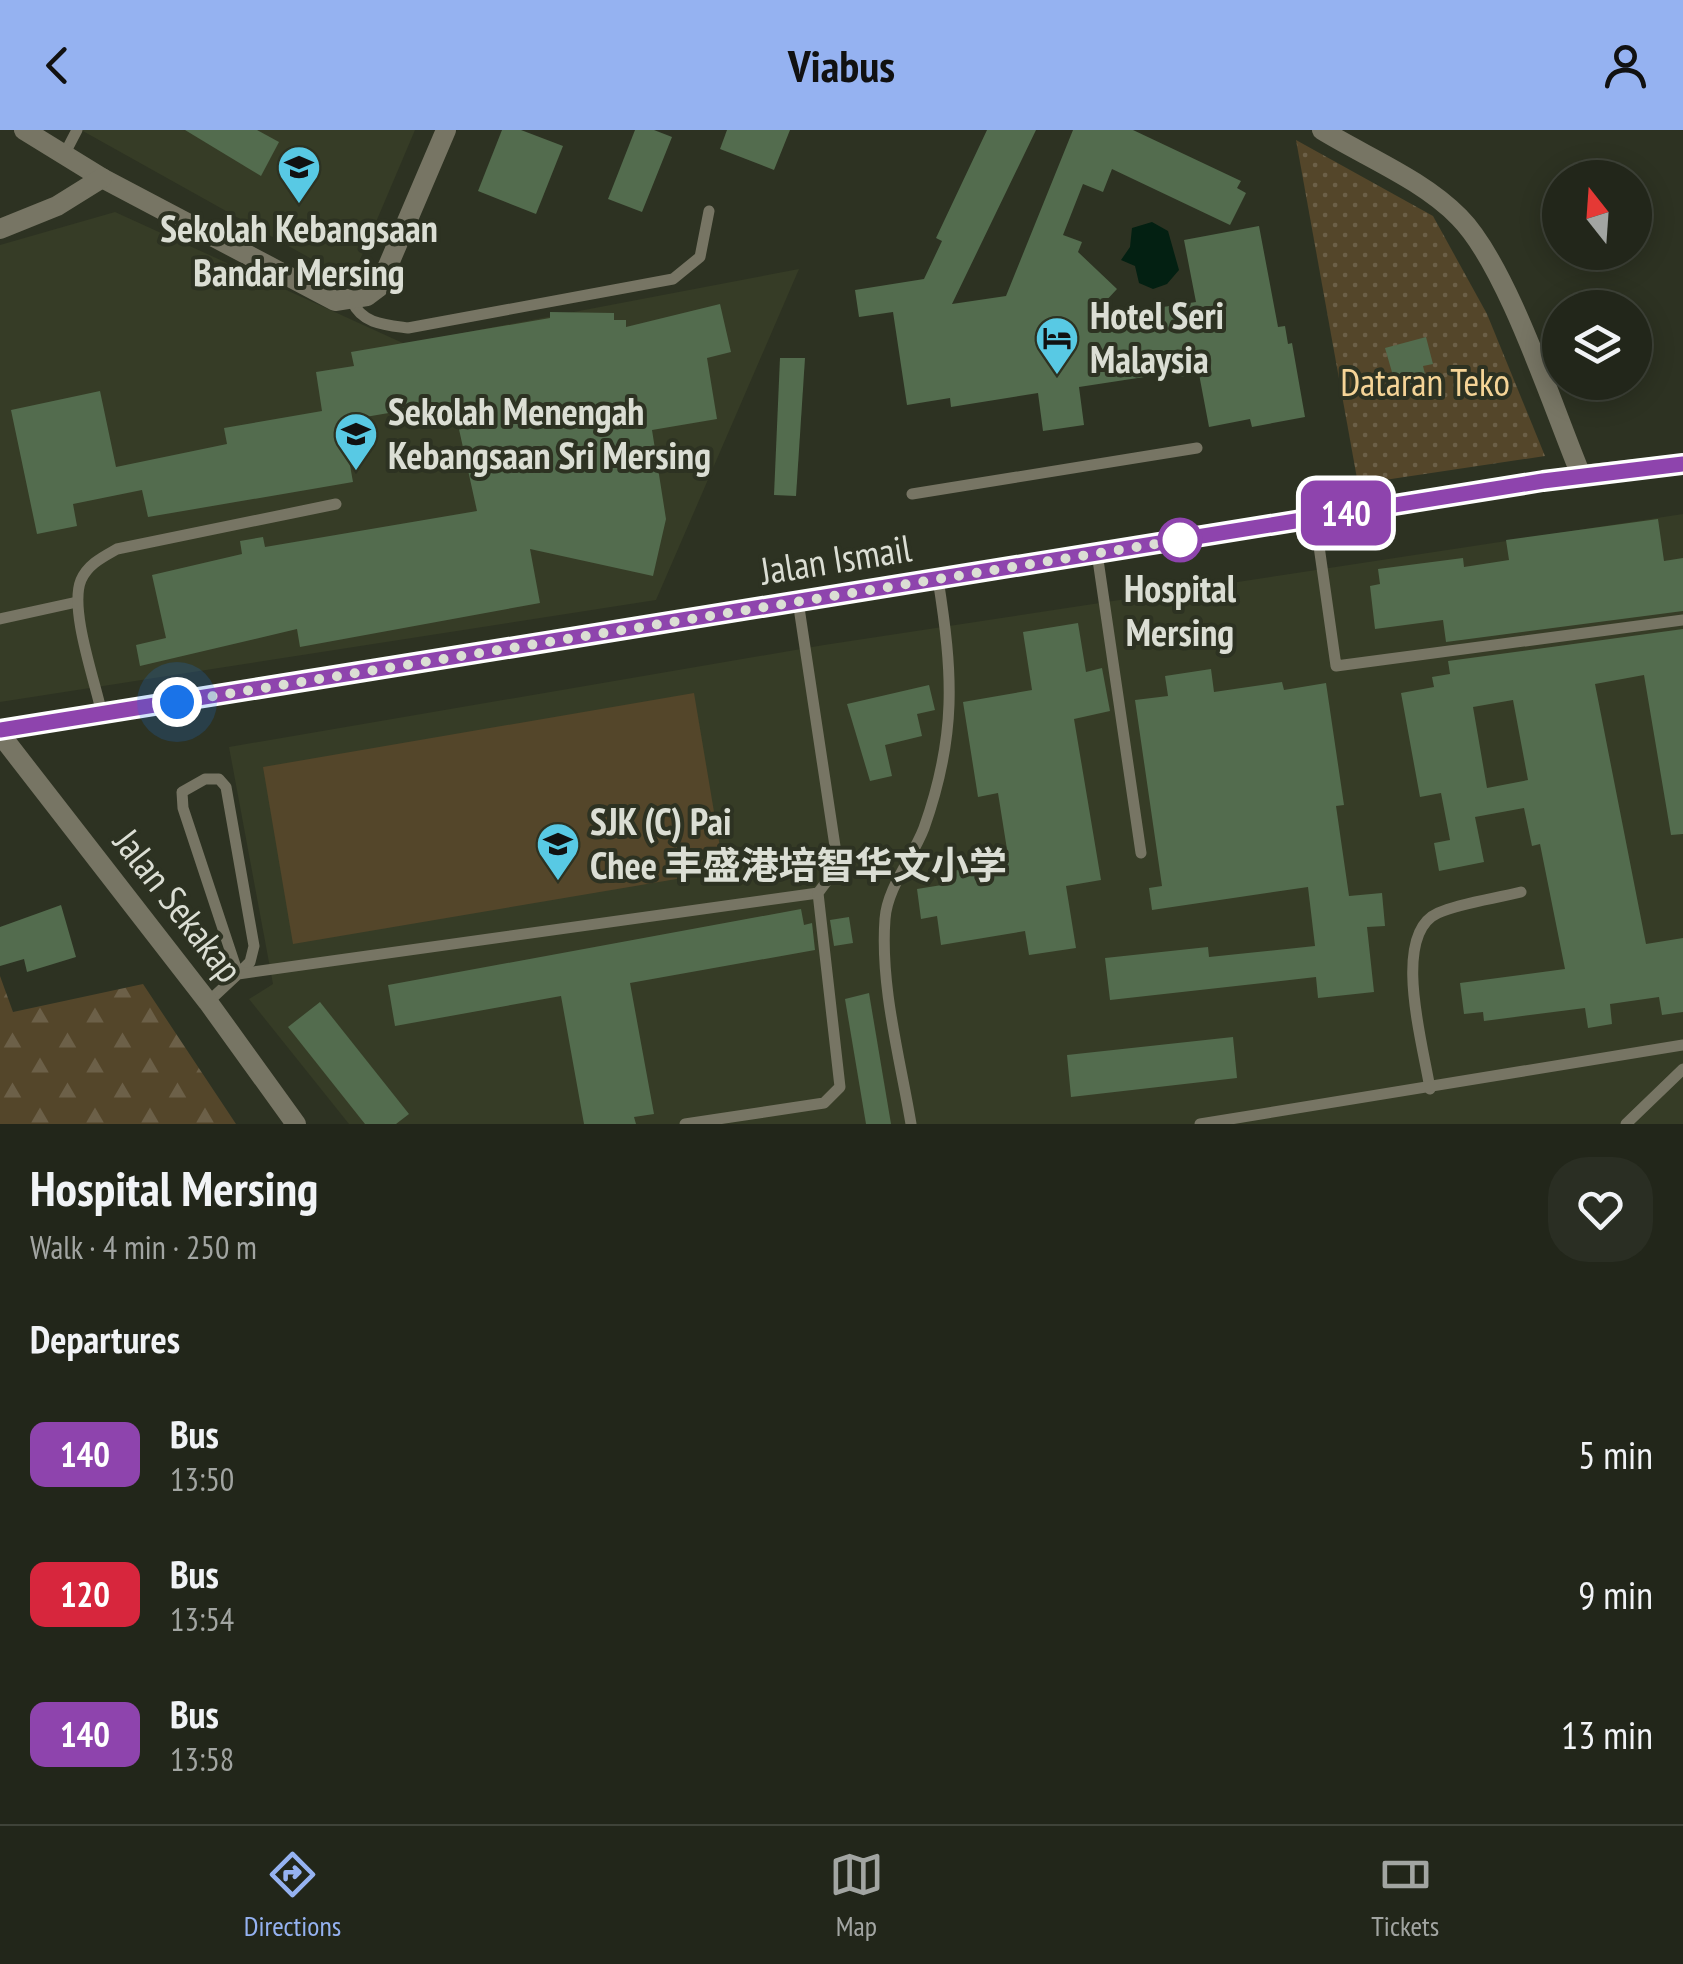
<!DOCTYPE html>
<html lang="en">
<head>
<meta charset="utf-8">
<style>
  body { margin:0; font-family:"PT Sans Narrow","Noto Sans SC",sans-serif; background:#2a2e23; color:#f1f3f6; height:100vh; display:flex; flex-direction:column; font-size:38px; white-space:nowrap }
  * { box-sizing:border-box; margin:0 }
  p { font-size:32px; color:#a2a5a2 }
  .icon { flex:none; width:55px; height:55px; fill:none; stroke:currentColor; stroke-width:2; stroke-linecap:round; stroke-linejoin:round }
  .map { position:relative; height:994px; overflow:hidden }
  .panel { display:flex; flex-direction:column; background:#22261a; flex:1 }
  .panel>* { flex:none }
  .badge { padding:0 20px; border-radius:15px; font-size:35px; line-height:65px }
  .needle { width:65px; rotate:343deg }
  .buttons { position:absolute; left:1542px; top:30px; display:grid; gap:20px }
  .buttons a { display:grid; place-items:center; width:110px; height:110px; border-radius:50%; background:#22261a; box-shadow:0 5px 25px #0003,0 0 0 2px #3f4339; font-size:50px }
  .you { position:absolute; width:50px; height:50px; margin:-25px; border:8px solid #fff; border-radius:50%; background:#1a73e8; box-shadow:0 0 0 15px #1a73e833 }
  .map>.badge { position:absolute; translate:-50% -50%; box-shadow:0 0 0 5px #fff }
  h2 { padding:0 30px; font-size:38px; line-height:90px }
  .round { display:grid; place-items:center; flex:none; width:105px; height:105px; border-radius:40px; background:#2a2e23 }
  .summary { display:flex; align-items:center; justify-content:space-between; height:170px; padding:0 30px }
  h1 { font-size:48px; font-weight:800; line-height:75px }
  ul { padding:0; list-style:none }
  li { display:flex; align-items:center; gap:30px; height:140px; padding:0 30px }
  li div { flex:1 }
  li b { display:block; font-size:38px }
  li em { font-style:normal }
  li .badge { min-width:110px; font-weight:700; text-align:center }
  header { display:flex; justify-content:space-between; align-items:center; height:130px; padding:0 30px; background:#95b2f1; color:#111; font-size:45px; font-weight:800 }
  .tab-bar { display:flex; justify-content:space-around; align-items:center; height:140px; border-top:2px solid #3f4339; background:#22261a; font-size:28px; color:#a2a5a2 }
  .tab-bar a { display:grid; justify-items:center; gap:5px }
  .tab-bar .current { color:#95b2f1 }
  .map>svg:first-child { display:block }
  .built { fill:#363c26 }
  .green { fill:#54462a }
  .forest { fill:url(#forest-firs) }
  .park { fill:url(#park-dots) }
  .water { fill:#032012 }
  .building { fill:#536c4e; fill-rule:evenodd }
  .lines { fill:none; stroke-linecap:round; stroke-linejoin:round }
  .service { stroke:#777564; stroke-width:11 }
  .minor { stroke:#777564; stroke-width:20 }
  .tertiary { stroke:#777564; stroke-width:20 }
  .line-casing { stroke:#fff; stroke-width:22 }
  .line { stroke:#8e44ad; stroke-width:15 }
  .walk { stroke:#dbded4; stroke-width:10; stroke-dasharray:0 18 }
  .stop-dot { fill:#fff; stroke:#8e44ad; stroke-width:5 }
  .labels { text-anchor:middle; stroke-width:8; stroke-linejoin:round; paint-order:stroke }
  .poi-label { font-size:38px; font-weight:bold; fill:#dbded4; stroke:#2d3222; text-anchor:start }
  .park-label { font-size:38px; fill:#f5d497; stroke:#2d3222 }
  .street-label { font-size:38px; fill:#dbded4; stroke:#2d3222 }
  .stop-label { font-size:38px; font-weight:bold; fill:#dbded4; stroke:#2d3222 }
</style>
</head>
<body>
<header><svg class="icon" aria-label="back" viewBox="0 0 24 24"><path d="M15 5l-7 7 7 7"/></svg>Viabus<svg class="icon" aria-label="person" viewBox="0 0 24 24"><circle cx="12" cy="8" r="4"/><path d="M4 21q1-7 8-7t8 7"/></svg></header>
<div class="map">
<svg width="1683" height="994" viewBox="0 0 1683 994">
  <defs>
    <pattern id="forest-firs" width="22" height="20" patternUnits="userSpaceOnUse" patternTransform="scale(2.5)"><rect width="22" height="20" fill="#54462a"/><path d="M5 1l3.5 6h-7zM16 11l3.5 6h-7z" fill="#6c6048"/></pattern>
    <pattern id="park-dots" width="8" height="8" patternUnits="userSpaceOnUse" patternTransform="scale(2.5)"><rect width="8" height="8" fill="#54462a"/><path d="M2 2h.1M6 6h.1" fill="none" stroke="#6c6048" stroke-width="1.8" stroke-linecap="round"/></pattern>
  </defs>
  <rect width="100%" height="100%" fill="#2d3222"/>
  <g class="built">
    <polygon points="81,0 415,0 351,151"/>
    <polygon points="115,82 405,214 799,139 656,470 0,572 0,115"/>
    <polygon points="1683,384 1683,994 349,994 249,869 273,854 229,617 824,515"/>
  </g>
  <polygon class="green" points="694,563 724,741 293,814 263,637"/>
  <polygon class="forest" points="0,846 13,882 143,854 236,994 0,994"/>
  <polygon class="park" points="1296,10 1433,86 1487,184 1545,326 1358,354"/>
  <polygon class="water" points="1152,92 1168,101 1179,140 1167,154 1153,159 1139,153 1135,136 1121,130 1130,117 1132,98"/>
  <g class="building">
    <polygon points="185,0 257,0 279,12 261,46"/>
    <polygon points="502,0 521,0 563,16 536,84 478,61"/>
    <polygon points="635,0 654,0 672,7 642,82 608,69"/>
    <polygon points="727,0 790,0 774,40 720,19"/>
    <polygon points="987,0 1036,0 952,174 1006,166 1073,0 1133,0 1241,51 1237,58 1246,63 1230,95 1112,39 1103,62 1083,54 1063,105 1082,112 1078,122 1117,159 1090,188 1196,172 1184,110 1259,96 1278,197 1285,196 1288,214 1292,213 1305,287 1252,297 1250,289 1209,297 1199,244 1178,247 1177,242 1079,257 1084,295 1043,301 1038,263 951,277 950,268 907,275 893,182 859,187 855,160 924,149 942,111 936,108"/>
    <polygon points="720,174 731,222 707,228 717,289 652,300 666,389 653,446 530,419 540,473 300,517 297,499 140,536 136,515 166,508 152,445 242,424 240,411 263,407 265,417 477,381 453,272 342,291 353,352 148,387 142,360 73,374 77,396 37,404 11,280 100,261 116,337 227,314 224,298 322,281 316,242 354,236 351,222 550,188 550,182 614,183 614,190 626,190 626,197"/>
    <polygon points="1426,207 1433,234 1423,236 1428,256 1398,263 1385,218"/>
    <polygon points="780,228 805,228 796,366 774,365"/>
    <polygon points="1658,389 1664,431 1683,428 1683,481 1446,512 1443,490 1375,499 1370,456 1380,454 1378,439 1463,428 1464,437 1509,430 1506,410"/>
    <polygon points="1078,493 1086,542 1102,538 1110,581 1074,589 1101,750 1066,756 1076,818 1029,825 1025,801 941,815 937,786 921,789 917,759 948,754 946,742 1009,732 998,663 978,667 963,572 1032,560 1023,502"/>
    <path d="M1683,499V704L1671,705L1644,545L1595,554L1646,814L1683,808V882L1662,885L1659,867L1610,874L1612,894L1588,898L1585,878L1484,891L1483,882L1464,884L1460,853L1565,839L1540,714L1532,716L1524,678L1475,687L1484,732L1439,741L1434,713L1450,710L1441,663L1420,667L1401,563L1434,557L1432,547L1450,544L1448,531ZM1513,570L1528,650L1487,658L1473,577Z"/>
    <polygon points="1211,539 1214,562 1282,552 1284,560 1326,553 1344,675 1336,676 1349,766 1382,763 1385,796 1367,797 1374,862 1318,868 1316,847 1110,870 1105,828 1208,817 1209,827 1315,816 1308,757 1152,780 1149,758 1162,756 1135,570 1168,566 1165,546"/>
    <polygon points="929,555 935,580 917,584 922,606 885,615 892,646 870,651 847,574"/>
    <polygon points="61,775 76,827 27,842 24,829 0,836 0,797"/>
    <polygon points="801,779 804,795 812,793 815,820 630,853 654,984 634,987 636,994 584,994 561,866 395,896 388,855"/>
    <polygon points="849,787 853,813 834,816 830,790"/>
    <polygon points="869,863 891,994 866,994 845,869"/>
    <polygon points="320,872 409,984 396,994 365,994 288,897"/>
    <polygon points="1233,907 1237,948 1071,967 1067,925"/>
  </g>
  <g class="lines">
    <g class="service">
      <polyline points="64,25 77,0"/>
      <path d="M352,171C362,194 385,195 408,198L673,149L700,127L709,81"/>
      <polyline points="912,364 1197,318"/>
      <polyline points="1315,388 1336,536 1683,490"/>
      <polyline points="1097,423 1141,723"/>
      <polyline points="0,489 77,472"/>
      <path d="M102,584C95,551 69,479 81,450C88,434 103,427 117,419L336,374"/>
      <polygon points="205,649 219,649 226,657 254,816 250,832 238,844 183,678 182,662"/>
      <polyline points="208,872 238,844 818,763"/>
      <path d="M1430,959C1424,918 1390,804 1438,783C1463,772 1494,769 1521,762"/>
      <polyline points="685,994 824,973 840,957 818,763 838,736 798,471"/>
      <path d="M911,994C900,928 880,856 885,789C887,758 913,727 924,698C957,605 953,544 938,449"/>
      <polyline points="1200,994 1683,915"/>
      <polyline points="1626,994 1683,939"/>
    </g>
    <g class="minor">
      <polyline points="24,0 102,48 335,171 367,166 379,157 446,0"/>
      <polyline points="0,99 57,76 102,48"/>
      <polyline points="0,600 1581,345 1683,334"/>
    </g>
    <g class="tertiary">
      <path d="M1322,0C1366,27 1423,50 1459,87C1507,135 1553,278 1581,345"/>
      <polyline points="0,604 208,872 296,994"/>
    </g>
  </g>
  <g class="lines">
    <g class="line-casing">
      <polyline id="line" points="0,600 1543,351 1683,334"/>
    </g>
    <use href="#line" class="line"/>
    <polyline class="walk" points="177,572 1180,410"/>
  </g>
  <defs>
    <g id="school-pin" transform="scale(2.25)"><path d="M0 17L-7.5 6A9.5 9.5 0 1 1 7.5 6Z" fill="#58c9e4" stroke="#2d3222"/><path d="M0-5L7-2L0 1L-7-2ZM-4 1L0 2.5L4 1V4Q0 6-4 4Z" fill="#111"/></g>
    <g id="hotel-pin" transform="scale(2.25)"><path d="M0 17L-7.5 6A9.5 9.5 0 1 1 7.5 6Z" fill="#58c9e4" stroke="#2d3222"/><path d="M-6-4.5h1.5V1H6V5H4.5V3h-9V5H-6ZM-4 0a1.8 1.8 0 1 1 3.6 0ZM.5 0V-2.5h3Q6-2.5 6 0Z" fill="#111"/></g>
  </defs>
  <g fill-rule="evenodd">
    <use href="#school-pin" x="299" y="37"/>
    <use href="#hotel-pin" x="1057" y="208"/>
    <use href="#school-pin" x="356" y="304"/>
    <use href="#school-pin" x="558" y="714"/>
  </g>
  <circle class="stop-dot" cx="1180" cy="410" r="20"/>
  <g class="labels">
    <g class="poi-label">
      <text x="299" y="112" text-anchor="middle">Sekolah Kebangsaan<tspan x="299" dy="44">Bandar Mersing</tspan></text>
      <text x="1090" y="199">Hotel Seri<tspan x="1090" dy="44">Malaysia</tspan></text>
      <text x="388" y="295">Sekolah Menengah<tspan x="388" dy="44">Kebangsaan Sri Mersing</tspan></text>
      <text x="590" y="705">SJK (C) Pai<tspan x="590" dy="44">Chee 丰盛港培智华文小学</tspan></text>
    </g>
    <g class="park-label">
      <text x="1425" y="266">Dataran Teko</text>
    </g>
    <g class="street-label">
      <text transform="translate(836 430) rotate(-9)" y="13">Jalan Ismail</text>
      <text transform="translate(178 776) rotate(52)" y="13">Jalan Sekakap</text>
    </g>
    <g class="stop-label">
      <text x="1180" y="472">Hospital<tspan x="1180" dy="44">Mersing</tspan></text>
    </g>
  </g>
</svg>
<div class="buttons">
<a><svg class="needle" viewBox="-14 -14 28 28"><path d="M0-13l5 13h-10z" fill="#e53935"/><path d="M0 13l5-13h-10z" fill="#a2a5a2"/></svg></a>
<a><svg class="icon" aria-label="layers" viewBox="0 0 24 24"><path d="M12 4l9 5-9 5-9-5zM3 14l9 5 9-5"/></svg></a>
</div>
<div class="you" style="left:177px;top:572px"></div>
<b class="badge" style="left:1346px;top:383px;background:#8e44ad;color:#fff">140</b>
</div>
<section class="panel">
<div class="summary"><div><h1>Hospital Mersing</h1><p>Walk · 4 min · 250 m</p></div><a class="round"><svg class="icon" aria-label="heart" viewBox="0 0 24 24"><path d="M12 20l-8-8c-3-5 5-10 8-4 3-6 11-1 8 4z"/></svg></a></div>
<h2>Departures</h2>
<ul>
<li><span class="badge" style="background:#8e44ad;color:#fff">140</span><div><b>Bus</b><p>13:50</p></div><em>5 min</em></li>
<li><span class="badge" style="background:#d7263d;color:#fff">120</span><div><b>Bus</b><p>13:54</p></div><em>9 min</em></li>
<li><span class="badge" style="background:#8e44ad;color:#fff">140</span><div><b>Bus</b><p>13:58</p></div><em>13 min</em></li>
</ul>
</section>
<nav class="tab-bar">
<a class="current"><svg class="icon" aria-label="directions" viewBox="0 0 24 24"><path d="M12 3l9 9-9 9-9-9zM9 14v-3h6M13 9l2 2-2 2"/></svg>Directions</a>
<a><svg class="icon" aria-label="map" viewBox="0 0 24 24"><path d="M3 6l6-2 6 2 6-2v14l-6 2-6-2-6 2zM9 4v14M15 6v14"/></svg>Map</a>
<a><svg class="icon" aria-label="tickets" viewBox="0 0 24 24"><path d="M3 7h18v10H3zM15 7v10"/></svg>Tickets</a>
</nav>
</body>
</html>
